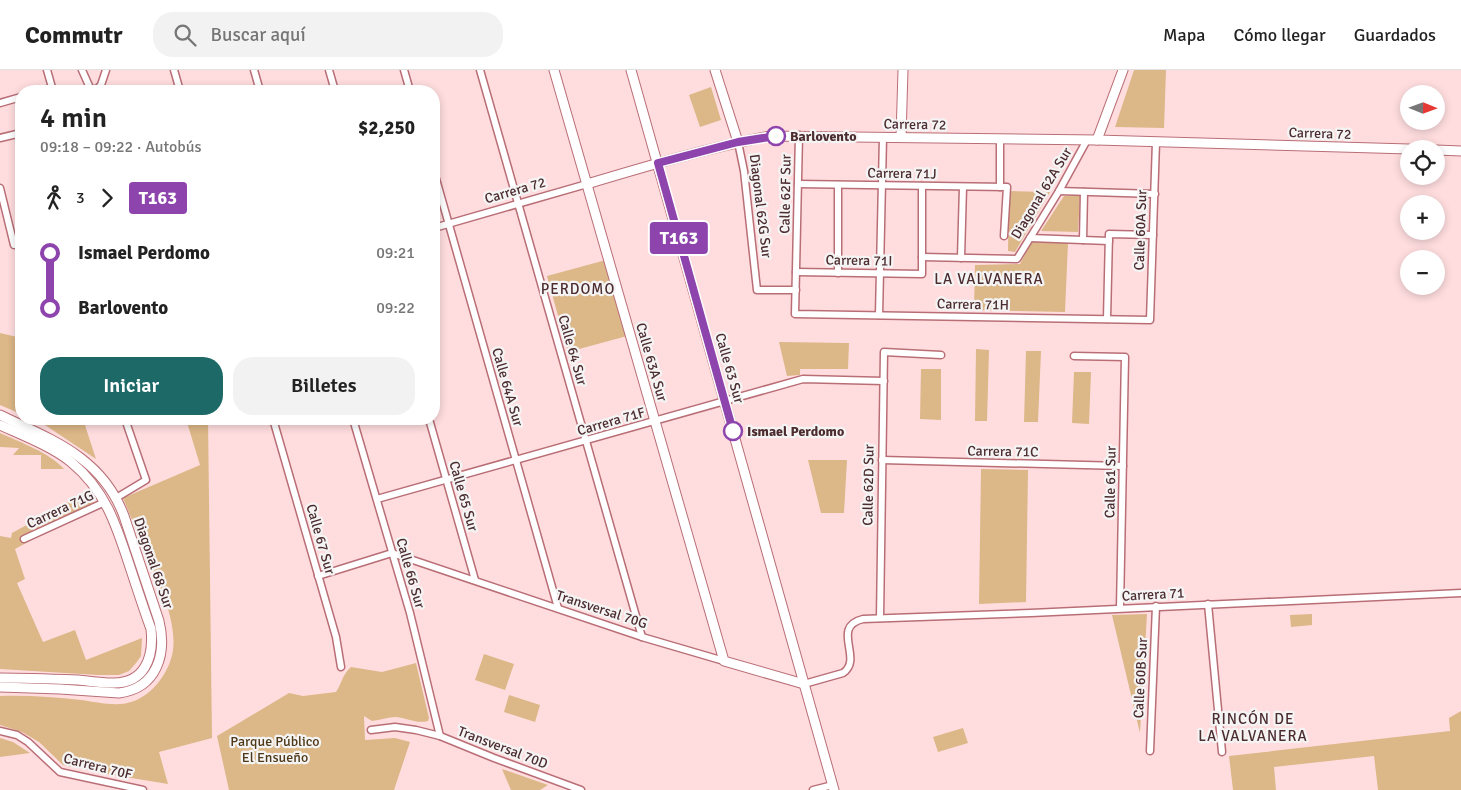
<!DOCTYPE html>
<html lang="es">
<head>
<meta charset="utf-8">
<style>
  body { margin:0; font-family:Signika,sans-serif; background:#f2f2f2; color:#222; height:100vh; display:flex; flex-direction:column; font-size:19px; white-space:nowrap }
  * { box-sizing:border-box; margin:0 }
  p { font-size:16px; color:#767676 }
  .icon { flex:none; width:28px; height:28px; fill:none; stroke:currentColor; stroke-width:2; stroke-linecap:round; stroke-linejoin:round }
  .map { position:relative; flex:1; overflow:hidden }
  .drawer { position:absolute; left:15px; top:15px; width:425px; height:340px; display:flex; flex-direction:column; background:#fff; border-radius:20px; box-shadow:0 2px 8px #0003 }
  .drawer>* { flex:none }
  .badge { padding:0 10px; border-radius:4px; font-size:18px; line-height:32px }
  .needle { width:32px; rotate:91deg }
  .fabs { position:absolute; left:1400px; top:15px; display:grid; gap:10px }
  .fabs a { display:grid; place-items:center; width:45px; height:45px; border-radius:50%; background:#fff; box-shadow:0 2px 8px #0003; font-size:25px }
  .map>.badge { position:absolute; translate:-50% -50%; box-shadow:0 0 0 2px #fff }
  .legs { display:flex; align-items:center; gap:8px; height:55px; padding:0 25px; font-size:16px }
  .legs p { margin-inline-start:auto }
  .summary { display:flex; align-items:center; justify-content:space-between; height:85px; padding:0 25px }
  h1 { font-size:28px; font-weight:600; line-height:38px }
  .button { display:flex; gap:10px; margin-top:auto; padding:10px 25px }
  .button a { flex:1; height:58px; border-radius:20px; background:#1d6968; color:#fff; font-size:20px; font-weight:600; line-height:58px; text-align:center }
  .button a+a { background:#f2f2f2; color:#222 }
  ul { padding:0 25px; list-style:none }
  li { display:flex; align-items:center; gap:18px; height:55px; font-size:19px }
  li i { display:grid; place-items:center; width:8px; height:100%; margin:0 6px; background:currentColor }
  li i::after { content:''; width:12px; height:12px; margin:-6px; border:4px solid; border-radius:50%; background:#fff }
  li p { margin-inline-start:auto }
  li:first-child i { background:linear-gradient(#0000 50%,currentColor 0) }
  li:last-child i { background:linear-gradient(currentColor 50%,#0000 0) }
  header { display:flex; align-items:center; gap:30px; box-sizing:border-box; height:70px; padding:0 25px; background:#fff; border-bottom:1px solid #e0e0e0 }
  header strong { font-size:24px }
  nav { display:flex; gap:28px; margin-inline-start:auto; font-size:18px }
  .search { width:350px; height:45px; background:#f2f2f2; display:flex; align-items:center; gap:12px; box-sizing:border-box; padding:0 18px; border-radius:20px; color:#767676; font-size:19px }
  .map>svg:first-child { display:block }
  .green { fill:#dcb787 }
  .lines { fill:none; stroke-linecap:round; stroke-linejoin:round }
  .street-casing { stroke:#b96e76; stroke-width:9 }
  .secondary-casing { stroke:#b96e76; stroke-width:11 }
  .street { stroke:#fff; stroke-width:6 }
  .secondary { stroke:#fff; stroke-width:9 }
  .line-1-casing { stroke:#fff; stroke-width:11 }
  .line-1 { stroke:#8e44ad; stroke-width:8 }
  .stop-1-dot { fill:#fff; stroke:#8e44ad; stroke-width:2.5 }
  .labels { text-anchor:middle; stroke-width:4.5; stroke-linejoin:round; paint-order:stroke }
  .street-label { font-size:14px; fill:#4c2c2f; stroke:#f4f4f4 }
  .stop-label { font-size:14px; font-weight:bold; fill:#4c2c2f; stroke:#f4f4f4; text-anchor:start }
  .park-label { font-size:14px; fill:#4f3817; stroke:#f4f4f4 }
  .neighbourhood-label { font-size:15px; letter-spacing:1px; fill:#4c2c2f; stroke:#f4f4f4 }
</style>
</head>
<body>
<header>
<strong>Commutr</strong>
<div class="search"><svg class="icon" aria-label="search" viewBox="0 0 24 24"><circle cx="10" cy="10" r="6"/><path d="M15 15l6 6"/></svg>Buscar aquí</div>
<nav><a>Mapa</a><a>Cómo llegar</a><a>Guardados</a></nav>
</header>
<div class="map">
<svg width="1461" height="720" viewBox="0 0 1461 720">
  <rect width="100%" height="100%" fill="#ffdddf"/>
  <g class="green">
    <polygon points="1134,0 1166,0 1164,58 1115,57"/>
    <polygon points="711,17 721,50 700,57 689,25"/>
    <polygon points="1009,121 1050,122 1015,182 1008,181"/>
    <polygon points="1064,126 1080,126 1078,162 1041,161"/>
    <polygon points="1032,171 1068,173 1065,242 974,240 975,195 1020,194"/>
    <polygon points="606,190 627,266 568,282 547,206"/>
    <polygon points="21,248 21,344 0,335 0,263 17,267 19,255"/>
    <polygon points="779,272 849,273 848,299 800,299 800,305 787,306"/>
    <polygon points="976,279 989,280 987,351 975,351"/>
    <polygon points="1026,281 1041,281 1038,352 1024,352"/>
    <polygon points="921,299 941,299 941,350 920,349"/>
    <polygon points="1074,302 1091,302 1089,354 1072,353"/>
    <polygon points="32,349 83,349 96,389 45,355"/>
    <path d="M186,349H208L212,668L159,682L168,714L107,704L63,695L39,672L22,662L0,655V626C27,625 54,627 81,630C96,632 116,637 131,632C152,626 170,602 173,580C175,566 171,549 167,535L123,428L200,395Z"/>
    <path d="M0,363C20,372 50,383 64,399H41V385H13L19,378L0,377Z"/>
    <polygon points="808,390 847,390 844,443 821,443"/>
    <polygon points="981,399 1028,400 1026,532 979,534"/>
    <polygon points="89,421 95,436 15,479 25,509 17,513 43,572 75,560 86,590 142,568 141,586 136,593 129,601 119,605 98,605 0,599 0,466 11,468 12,463"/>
    <polygon points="1147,544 1140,663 1112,545"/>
    <polygon points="1312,544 1312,555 1291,557 1290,545"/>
    <polygon points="484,584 514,594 505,620 475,610"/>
    <path d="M416,593L429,648L428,651C417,654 407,648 396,647C388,647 380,650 372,651L364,646L365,670L395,668L410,672L394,720H229L217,666L289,623L303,626L336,622C342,613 342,605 351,597L382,602Z"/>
    <polygon points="509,625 540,635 535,652 504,642"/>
    <polygon points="1461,641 1461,720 1378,720 1374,686 1274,697 1276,720 1233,720 1229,686 1450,661 1449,648"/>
    <polygon points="963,658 968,673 938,682 933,667"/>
    <polygon points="0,668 13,672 30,683 0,687"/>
    <polygon points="502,699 548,715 540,720 511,720"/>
  </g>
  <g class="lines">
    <g class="street-casing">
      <g id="street">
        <polyline points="47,0 53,21"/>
        <polyline points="82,0 90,18 96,20 101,15 106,0"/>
        <polyline points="174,0 180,21"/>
        <polyline points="254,0 260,21"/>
        <polyline points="329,0 335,21"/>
        <polyline points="404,0 410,21"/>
        <polyline points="480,0 642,567"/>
        <polyline points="40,21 52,18"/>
        <polyline points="0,33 21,27"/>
        <polyline points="799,65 795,244 1150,250 1156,72"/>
        <polyline points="0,68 21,63"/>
        <polyline points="738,72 744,101 757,220 796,220"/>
        <polyline points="434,102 558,538"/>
        <polyline points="798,114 1007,117 1004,166"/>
        <polyline points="1000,117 1000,69"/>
        <polyline points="0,118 14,175"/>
        <polyline points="1059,121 1155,124"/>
        <polyline points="434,158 587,114"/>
        <polyline points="1030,168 1109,171"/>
        <polyline points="1083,170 1084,122"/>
        <polyline points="922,187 1017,189 1059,121 1087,70"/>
        <polyline points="961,188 963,117"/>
        <polyline points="796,202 922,204 922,116"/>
        <polyline points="838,203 838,115"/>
        <polyline points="879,245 883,67"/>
        <polyline points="1107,249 1109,164 1153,165"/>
        <polyline points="1074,286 1125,287 1120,538"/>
        <polyline points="273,349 336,567 341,597"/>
        <polyline points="353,349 410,543 440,666"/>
        <polyline points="429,349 475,510"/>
        <polyline points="882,390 1123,396"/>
        <polyline points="116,428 146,410 125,349"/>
        <polyline points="377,429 803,309 884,311"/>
        <polyline points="24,469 105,432"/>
        <polyline points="318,506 392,483 642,567 724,591"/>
        <polyline points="1208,534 1222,682"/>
        <polyline points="880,548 884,282 941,285"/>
        <path d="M804,614L843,603C864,589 830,557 863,549L1031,543L1461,523"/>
        <polyline points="371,660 395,657 416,660 440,666 494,688 581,720"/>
        <polyline points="0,661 17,665 28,672 60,702 143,720"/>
        <polyline points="1150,681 1156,536"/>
        <polyline points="813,720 833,715"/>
      </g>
    </g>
    <g class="secondary-casing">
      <g id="secondary">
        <polyline points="554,0 724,591 804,614"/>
        <polyline points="631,0 834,720"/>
        <polyline points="715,0 738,72"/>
        <polyline points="901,67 903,0"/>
        <polyline points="1097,70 1123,0"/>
        <polyline points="1436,80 1461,81"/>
        <path d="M587,114C647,96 708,78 770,66L1097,70L1409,79"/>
        <path d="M0,345C52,370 102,387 124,446L159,551C167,584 157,618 119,623L60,619L0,617"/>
        <path d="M0,355C22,365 53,377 71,392C105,420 116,454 129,494C136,515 143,537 151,559C154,587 145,614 112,613C101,613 89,611 78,610C52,609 26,608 0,608"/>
      </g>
    </g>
    <use href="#street" class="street"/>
    <use href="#secondary" class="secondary"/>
  </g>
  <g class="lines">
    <g class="line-1-casing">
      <polyline id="line-1" points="733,361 658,93 738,72 776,66"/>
    </g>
    <use href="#line-1" class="line-1"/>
  </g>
  <g class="stop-1-dot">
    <circle cx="776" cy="66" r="9"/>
    <circle cx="733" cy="361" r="9"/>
  </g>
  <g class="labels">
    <g class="street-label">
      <text transform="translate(915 54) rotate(1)" y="5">Carrera 72</text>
      <text transform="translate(1320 63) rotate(2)" y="5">Carrera 72</text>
      <text transform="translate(902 103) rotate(1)" y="5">Carrera 71J</text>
      <text transform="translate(515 120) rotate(-16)" y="5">Carrera 72</text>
      <text transform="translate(1041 123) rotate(-59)" y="5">Diagonal 62A Sur</text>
      <text transform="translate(785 124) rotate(-89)" y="5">Calle 62F Sur</text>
      <text transform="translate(761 136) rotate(83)" y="5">Diagonal 62G Sur</text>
      <text transform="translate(1140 160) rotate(-88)" y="5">Calle 60A Sur</text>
      <text transform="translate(859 190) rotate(1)" y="5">Carrera 71I</text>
      <text transform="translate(973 234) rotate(1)" y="5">Carrera 71H</text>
      <text transform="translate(573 280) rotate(74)" y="5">Calle 64 Sur</text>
      <text transform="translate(652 292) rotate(74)" y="5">Calle 63A Sur</text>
      <text transform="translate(730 298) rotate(74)" y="5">Calle 63 Sur</text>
      <text transform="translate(508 317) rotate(74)" y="5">Calle 64A Sur</text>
      <text transform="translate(611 351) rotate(-16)" y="5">Carrera 71F</text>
      <text transform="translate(1003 381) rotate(1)" y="5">Carrera 71C</text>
      <text transform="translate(1110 412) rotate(-89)" y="5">Calle 61 Sur</text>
      <text transform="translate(868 415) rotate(-89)" y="5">Calle 62D Sur</text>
      <text transform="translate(464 426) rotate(74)" y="5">Calle 65 Sur</text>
      <text transform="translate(60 439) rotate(-25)" y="5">Carrera 71G</text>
      <text transform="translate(321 469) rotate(74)" y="5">Calle 67 Sur</text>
      <text transform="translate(154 493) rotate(71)" y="5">Diagonal 68 Sur</text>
      <text transform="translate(411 503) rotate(74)" y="5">Calle 66 Sur</text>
      <text transform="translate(1153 524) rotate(-3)" y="5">Carrera 71</text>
      <text transform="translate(602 539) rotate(18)" y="5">Transversal 70G</text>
      <text transform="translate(1140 608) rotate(-87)" y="5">Calle 60B Sur</text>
      <text transform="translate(503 677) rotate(21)" y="5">Transversal 70D</text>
      <text transform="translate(98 696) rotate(14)" y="5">Carrera 70F</text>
    </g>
    <g class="stop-label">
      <text x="790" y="71">Barlovento</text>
      <text x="747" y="366">Ismael Perdomo</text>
    </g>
    <g class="park-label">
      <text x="275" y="676">Parque Público<tspan x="275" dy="16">El Ensueño</tspan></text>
    </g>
    <g class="neighbourhood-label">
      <text x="989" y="214">LA VALVANERA</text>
      <text x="578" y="224">PERDOMO</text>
      <text x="1253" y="654">RINCÓN DE<tspan x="1253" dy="17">LA VALVANERA</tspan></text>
    </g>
  </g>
</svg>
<div class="fabs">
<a><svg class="needle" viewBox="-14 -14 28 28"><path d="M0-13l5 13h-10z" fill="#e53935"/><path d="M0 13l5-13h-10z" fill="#767676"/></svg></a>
<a><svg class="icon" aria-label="locate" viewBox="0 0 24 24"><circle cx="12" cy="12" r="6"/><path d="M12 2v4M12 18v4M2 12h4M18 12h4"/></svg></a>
<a>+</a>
<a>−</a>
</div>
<b class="badge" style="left:679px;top:168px;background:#8e44ad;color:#fff">T163</b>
<section class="drawer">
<div class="summary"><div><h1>4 min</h1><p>09:18 – 09:22 · Autobús</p></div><b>$2,250</b></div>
<div class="legs"><svg class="icon" aria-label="walk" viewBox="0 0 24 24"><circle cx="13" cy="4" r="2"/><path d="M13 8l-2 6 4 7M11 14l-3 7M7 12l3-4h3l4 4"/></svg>3<svg class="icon" aria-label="forward" viewBox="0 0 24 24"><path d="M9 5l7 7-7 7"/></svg><b class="badge" style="background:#8e44ad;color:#fff">T163</b></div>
<ul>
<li><i style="color:#8e44ad"></i><b>Ismael Perdomo</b><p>09:21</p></li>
<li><i style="color:#8e44ad"></i><b>Barlovento</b><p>09:22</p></li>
</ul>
<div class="button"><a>Iniciar</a><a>Billetes</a></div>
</section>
</div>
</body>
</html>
